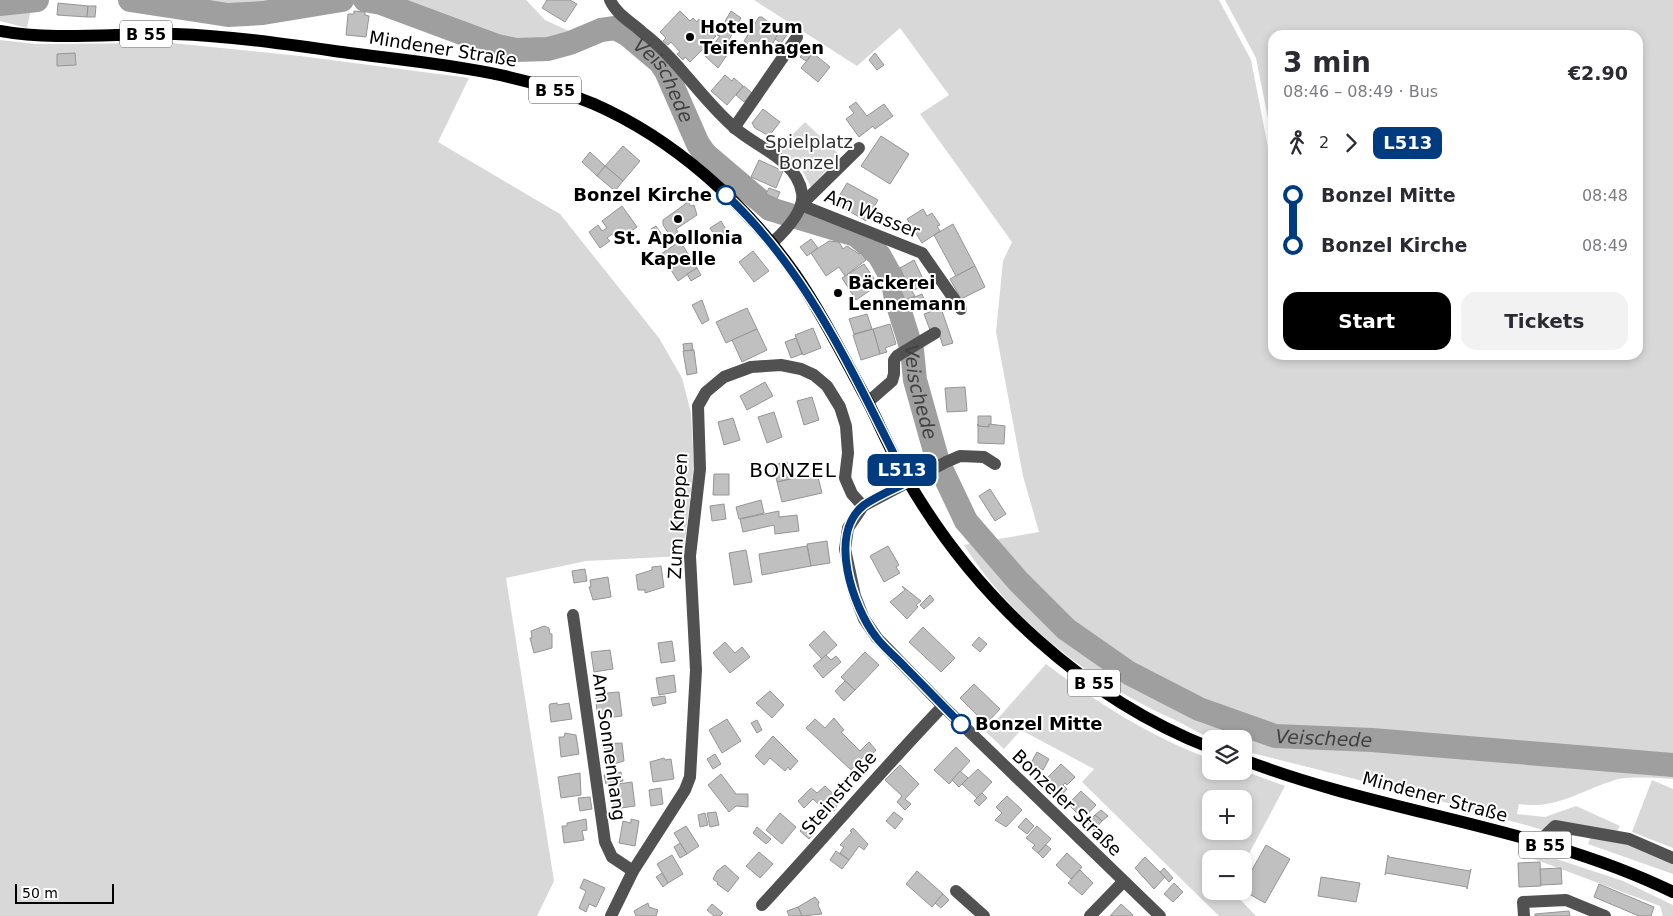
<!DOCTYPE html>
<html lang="en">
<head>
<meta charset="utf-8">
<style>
  body { margin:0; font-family:"DejaVu Sans",sans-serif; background:#f2f2f3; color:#2b2b33; height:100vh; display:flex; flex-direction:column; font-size:19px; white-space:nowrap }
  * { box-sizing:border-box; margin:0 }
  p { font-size:16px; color:#7c7c81 }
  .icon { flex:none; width:28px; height:28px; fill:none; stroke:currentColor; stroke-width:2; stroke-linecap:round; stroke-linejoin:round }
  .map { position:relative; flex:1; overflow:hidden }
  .details { position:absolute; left:1268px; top:30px; width:375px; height:330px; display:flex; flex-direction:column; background:#fff; border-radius:15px; box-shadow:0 2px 8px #0003 }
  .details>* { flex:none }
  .badge { padding:0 10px; border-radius:8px; font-size:18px; line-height:32px }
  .fabs { position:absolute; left:1202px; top:730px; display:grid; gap:10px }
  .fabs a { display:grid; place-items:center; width:50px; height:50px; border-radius:10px; background:#fff; box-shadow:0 2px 8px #0003; font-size:25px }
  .scale { position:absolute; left:15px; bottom:12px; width:99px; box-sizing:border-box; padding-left:5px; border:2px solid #000; border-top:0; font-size:14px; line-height:18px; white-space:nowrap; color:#000; -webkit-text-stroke:4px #fff; paint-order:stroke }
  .map>.badge { position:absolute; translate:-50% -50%; box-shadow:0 0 0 2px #fff }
  .legs { display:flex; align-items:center; gap:8px; height:55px; padding:0 15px; font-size:16px }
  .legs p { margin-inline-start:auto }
  .head { display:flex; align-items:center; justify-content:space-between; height:85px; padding:0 15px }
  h1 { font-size:28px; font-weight:800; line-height:38px }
  .cta { display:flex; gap:10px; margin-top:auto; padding:10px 15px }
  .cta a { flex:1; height:58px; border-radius:15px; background:#000; color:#fff; font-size:20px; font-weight:800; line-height:58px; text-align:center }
  .cta a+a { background:#f2f2f3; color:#2b2b33 }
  ul { padding:0 15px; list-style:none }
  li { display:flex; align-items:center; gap:18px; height:50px; font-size:19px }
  li i { display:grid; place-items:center; width:8px; height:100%; margin:0 6px; background:currentColor }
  li i::after { content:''; width:12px; height:12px; margin:-6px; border:4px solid; border-radius:50%; background:#fff }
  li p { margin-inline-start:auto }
  li:first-child i { background:linear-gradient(#0000 50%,currentColor 0) }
  li:last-child i { background:linear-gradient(currentColor 50%,#0000 0) }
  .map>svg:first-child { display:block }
  .green { fill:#d8d8d8; fill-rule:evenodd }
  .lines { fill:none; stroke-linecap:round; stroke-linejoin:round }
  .river { stroke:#9f9f9f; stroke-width:24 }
  .building { fill:#c0c0c0; stroke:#959595 }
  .minor { stroke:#515151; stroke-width:12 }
  .major { stroke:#000; stroke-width:12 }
  .line-1-casing { stroke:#fff; stroke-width:11 }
  .line-1 { stroke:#003b80; stroke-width:8 }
  .poi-dot { fill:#000; stroke:#fff; stroke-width:2 }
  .stop-1-dot { fill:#fff; stroke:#003b80; stroke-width:2.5 }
  .labels { text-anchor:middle; stroke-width:4; stroke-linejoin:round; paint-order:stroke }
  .shield { fill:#fff; stroke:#4c4c4c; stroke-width:1 }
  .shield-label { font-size:16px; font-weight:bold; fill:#000 }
  .poi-label { font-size:18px; font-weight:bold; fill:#000; stroke:#fff; text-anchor:start }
  .street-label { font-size:18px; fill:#000; stroke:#fff }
  .park-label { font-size:18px; fill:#2f2f2f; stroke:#fff }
  .stop-label { font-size:18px; font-weight:bold; fill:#000; stroke:#fff; text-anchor:end }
  .water-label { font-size:19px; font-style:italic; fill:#404040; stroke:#fff }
  .quarter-label { font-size:20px; letter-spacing:1px; fill:#000; stroke:#fff }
</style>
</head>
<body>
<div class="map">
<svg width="1673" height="916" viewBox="0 0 1673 916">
  <rect width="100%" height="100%" fill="#fff"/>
  <g class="green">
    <polygon points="0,0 33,0 27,28 0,21"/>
    <polygon points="128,0 526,0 545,20 571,32 543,47 469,35 401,7 317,3 253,19"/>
    <path d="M754,0H1219L1251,60L1272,168V355H1638V35H1272V138L1256,58L1225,0H1673V779C1658,778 1629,776 1615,780C1582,790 1556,810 1519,804L1517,814L1545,817L1576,806L1620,826L1612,840L1628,843L1673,864V874L1588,844L1593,830H1543L1423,796L1244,751V739C1235,739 1225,740 1217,739C1203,737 1188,726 1175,720C1092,683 1013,622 964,545L1039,532L1023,476L996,332L1003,261L1012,242L920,114L949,95L900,28L857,66Z"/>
    <polygon points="0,40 36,44 172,43 300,56 469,78 438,142 560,214 659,338 682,378 691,413 694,466 683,556 586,561 506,578 554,881 537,916 0,916"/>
    <polygon points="805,122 840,155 811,187 802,170 778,149"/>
    <path d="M1046,664C1098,703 1150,737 1211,759V771H1244L1285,786L1244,863V859H1211V891H1232L1256,916H1219L1082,782L1094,769L1021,730L1004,749L986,732ZM1211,799H1244V831H1211Z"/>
    <polygon points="1652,780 1673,789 1673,848 1632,832"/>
    <polygon points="1520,847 1623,881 1673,905 1673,916 1663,916 1660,906 1518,853"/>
  </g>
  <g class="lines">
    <g class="river">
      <polyline points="130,0 228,15 263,13 342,0"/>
      <path id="s1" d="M365,0L381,3L497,46L516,50L548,49L570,43L601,30L615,28L628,35L660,62L666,71L698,144L705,154L770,209L856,235L879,255L892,278L896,299L912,350L915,380L938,462L966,521L1018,581L1066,629L1129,673L1199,709L1275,736L1372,740L1673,765"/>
      <polyline points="0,4 37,0"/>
    </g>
  </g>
  <g class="building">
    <polygon points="547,0 570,0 577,4 565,22 542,8"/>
    <polygon points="58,3 88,6 87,17 57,15"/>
    <polygon points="88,6 96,6 95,17 87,17"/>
    <polygon points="354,11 365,12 365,15 369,16 366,37 346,35 348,14 354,14"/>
    <polygon points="680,11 690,21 693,18 697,22 699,19 704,24 702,26 716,36 690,62 685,57 683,60 677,54 680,52 671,42 668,45 663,41 666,38 660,32"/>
    <polygon points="731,11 741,18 723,51 727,55 718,68 705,56 720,36 717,35"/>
    <polygon points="759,17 762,17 780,32 771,46 761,38 754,48 744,41"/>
    <polygon points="780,30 787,35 781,43 775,39"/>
    <polygon points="807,48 813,53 806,61 800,57"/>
    <polygon points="75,53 76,65 57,66 57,54"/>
    <polygon points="813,53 830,67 818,82 801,68"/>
    <polygon points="875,53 884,65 877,70 869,60"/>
    <polygon points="725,75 732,81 734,78 743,86 727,105 711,91"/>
    <polygon points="744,86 752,93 744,102 736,95"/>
    <polygon points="856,102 867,116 884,104 893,116 875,129 873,126 859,137 846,119 854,113 849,107"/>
    <polygon points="763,109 780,122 769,136 755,128 752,123"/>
    <polygon points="881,136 909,154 890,184 861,166"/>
    <polygon points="623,146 640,161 623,181 605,166"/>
    <polygon points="590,152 605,166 597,176 582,162"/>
    <polygon points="759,160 783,171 776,188 751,177"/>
    <polygon points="605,166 623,181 615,191 597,176"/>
    <polygon points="847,183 878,200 866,221 835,203"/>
    <polygon points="769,188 780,192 777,199 766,194"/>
    <polygon points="688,202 691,206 694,205 697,215 676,229 678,232 671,237 663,225 663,220"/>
    <polygon points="622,206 637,227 617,241 612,234 607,238 610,241 600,248 589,232 598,225 602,231 607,228 602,221"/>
    <polygon points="923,209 927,216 932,213 940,225 937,226 940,231 922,243 907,219"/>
    <polygon points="721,221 727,231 716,238 710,228"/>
    <polygon points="953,224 975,266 956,276 934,235"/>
    <polygon points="656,226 663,236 658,239 651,229"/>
    <polygon points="811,239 818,248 807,256 800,247"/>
    <polygon points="680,241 697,268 678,281 661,254"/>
    <polygon points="829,241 839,242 843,249 847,246 859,254 861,253 866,260 845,276 839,267 826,276 811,253"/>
    <polygon points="753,251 769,271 754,282 739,262"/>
    <polygon points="914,260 926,285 911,291 900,268"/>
    <polygon points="864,264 871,274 849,289 842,278"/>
    <polygon points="975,266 985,287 961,299 950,279"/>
    <polygon points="697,268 701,275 691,281 687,274"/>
    <polygon points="871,274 878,285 856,300 849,289"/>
    <polygon points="906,282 915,296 905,300 899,286"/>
    <polygon points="922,294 926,304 914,309 910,299"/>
    <polygon points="702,300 709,320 702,324 692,305"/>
    <polygon points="747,308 757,329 726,343 716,322"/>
    <polygon points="941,308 953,343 943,346 937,328 930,330 924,314"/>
    <polygon points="867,314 872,329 854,334 849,319"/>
    <polygon points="890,324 896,344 885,348 887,352 880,354 873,329"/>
    <polygon points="813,328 821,348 803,355 795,335"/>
    <polygon points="757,329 767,350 742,362 732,340"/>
    <polygon points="873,329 880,354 861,360 853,335"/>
    <polygon points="796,338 802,354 791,358 785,342"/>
    <polygon points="692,343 693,350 684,351 683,344"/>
    <polygon points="694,350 697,373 687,375 683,351"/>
    <polygon points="765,382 773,396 747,410 740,396"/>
    <polygon points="965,387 967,411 947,412 945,388"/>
    <polygon points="812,397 819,420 804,425 797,401"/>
    <polygon points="774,412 782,437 767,443 758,417"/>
    <polygon points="978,416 991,416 991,426 989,424 989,427 978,426"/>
    <polygon points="733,418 740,440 724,445 718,422"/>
    <polygon points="978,424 978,426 989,427 989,424 1005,426 1004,444 978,443"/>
    <polygon points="787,462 791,479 777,482 773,465"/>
    <polygon points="817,473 822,493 782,502 777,482"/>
    <polygon points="714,474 729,474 729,495 713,495"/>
    <polygon points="990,489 1006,514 995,521 979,496"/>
    <polygon points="761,500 764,513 739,519 736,507"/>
    <polygon points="724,504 726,519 712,521 710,506"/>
    <polygon points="779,511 779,517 797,515 799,531 775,534 774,525 743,532 740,519"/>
    <polygon points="827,541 830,563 811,566 807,544"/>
    <polygon points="807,546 811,566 762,575 759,554"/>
    <polygon points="888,546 899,565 896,567 900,573 884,582 870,556"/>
    <polygon points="746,550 752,582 734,585 729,553"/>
    <polygon points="661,566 664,587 645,593 645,590 638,590 636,575 652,570 652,567"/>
    <polygon points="585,569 587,581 574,583 572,571"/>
    <polygon points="608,577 611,597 593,600 589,587 591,587 590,580"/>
    <polygon points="902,586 921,601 916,605 918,607 907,619 890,602 905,590"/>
    <polygon points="930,595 934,600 924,609 920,605"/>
    <polygon points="544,626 549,628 550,634 552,634 552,648 534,653 530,638 532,638 531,631"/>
    <polygon points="923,627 955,658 941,672 909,642"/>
    <polygon points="824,631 837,645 822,659 809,645"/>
    <polygon points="979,637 987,644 980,652 972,645"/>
    <polygon points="672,641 675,661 661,663 658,643"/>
    <polygon points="725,642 735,653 742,647 750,657 730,673 713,653"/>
    <polygon points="610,650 613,669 594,672 591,652"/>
    <polygon points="865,652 879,665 855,690 841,677"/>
    <polygon points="826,655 831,660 836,656 841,662 823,678 813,666"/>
    <polygon points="674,675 676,692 659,695 656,678"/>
    <polygon points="845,681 855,690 844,701 835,691"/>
    <polygon points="974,684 1000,709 986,724 960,698"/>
    <polygon points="770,691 784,705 772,718 756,703"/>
    <polygon points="619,692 622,716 598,719 595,694"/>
    <polygon points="665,696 666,703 653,706 651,698"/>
    <polygon points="557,703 558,705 569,703 572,719 551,722 549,706 550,704"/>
    <polygon points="834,718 844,730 841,732 860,751 869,742 876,750 868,759 864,756 851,770 806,728 815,719 825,728"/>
    <polygon points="727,719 741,741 722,753 709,730"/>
    <polygon points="757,720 762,730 757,733 751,723"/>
    <polygon points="565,733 576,735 579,754 561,757 559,737 564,737"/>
    <polygon points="773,736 798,761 790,770 788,767 785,771 770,758 764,765 755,756"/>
    <polygon points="622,743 624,761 607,766 604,744"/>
    <polygon points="956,747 970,761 949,784 934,770"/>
    <polygon points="1037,752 1049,759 1043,770 1031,763"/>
    <polygon points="715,754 721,764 713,769 707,759"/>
    <polygon points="664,758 665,760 671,759 674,779 653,782 650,762"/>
    <polygon points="1061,764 1075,777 1067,785 1065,783 1055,792 1044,781"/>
    <polygon points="900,765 919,784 905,799 911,804 905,810 897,802 902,796 885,780"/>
    <polygon points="978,769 992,782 977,798 962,784"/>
    <polygon points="960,771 968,778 959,787 952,780"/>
    <polygon points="621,772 623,781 606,784 604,775"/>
    <polygon points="580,773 581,795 561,798 558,777"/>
    <polygon points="721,774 736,794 748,794 748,807 736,806 729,812 708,785"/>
    <polygon points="632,782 635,806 614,809 610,785"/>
    <polygon points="1063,785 1067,789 1060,797 1055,792"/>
    <polygon points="825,786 840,800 834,811 831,809 828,813 813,799 804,808 798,801 811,788 817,793"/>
    <polygon points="661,788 663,804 651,806 649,790"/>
    <polygon points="1081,791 1096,805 1083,819 1068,804"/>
    <polygon points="982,793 987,798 979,806 974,801"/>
    <polygon points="1007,796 1022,810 1006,827 995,820 1002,813 996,807"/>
    <polygon points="590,797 592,809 580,811 578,798"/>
    <polygon points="1101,810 1108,816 1102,821 1095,815"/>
    <polygon points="716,812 719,825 710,827 707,813"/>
    <polygon points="894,812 903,819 895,829 886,821"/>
    <polygon points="705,813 708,825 700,827 698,815"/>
    <polygon points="780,813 796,827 782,844 766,830"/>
    <polygon points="1095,815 1102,821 1094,830 1088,823"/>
    <polygon points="1026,818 1034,826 1027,834 1018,827"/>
    <polygon points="586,819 587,830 582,831 584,840 564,843 562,826 567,826 567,823"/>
    <polygon points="631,819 639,821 635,846 619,843 623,821 631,823"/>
    <polygon points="686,826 699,846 687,854 674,833"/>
    <polygon points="804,826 813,834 809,839 800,831"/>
    <polygon points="1037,826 1051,839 1038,853 1032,848 1035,845 1026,838"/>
    <polygon points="757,827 771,839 766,844 753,833"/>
    <polygon points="853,828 868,844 864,850 859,846 849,860 840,853 844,847 840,845 852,832 850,831"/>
    <polygon points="680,843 687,854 680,858 674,847"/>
    <polygon points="1046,845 1051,849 1043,858 1038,853"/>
    <polygon points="1266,845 1290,859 1265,903 1244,891 1244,884"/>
    <polygon points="836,851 849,860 842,869 830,860"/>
    <polygon points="759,852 773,864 760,878 746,866"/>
    <polygon points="1067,853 1082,867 1071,879 1056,865"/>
    <polygon points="672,855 683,874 668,883 657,864"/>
    <polygon points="1388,855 1389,857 1470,871 1471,869 1467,889 1467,887 1386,873 1385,875"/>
    <polygon points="1145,857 1165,877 1154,889 1135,868"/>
    <polygon points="1540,862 1541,886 1519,887 1518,863"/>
    <polygon points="725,865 739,878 728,892 717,884 718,883 713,879 717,871"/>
    <polygon points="1164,868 1173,878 1169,882 1160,872"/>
    <polygon points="1561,868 1562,884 1541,885 1540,869"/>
    <polygon points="1080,870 1093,883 1082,895 1068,883"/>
    <polygon points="917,871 943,894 932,907 906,884"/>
    <polygon points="662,873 668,883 663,887 656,877"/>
    <polygon points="1321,877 1360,883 1356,902 1318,896"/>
    <polygon points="584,879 605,888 596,907 589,904 586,912 579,908 586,891 580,888"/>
    <polygon points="1174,883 1183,892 1173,902 1164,894"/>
    <polygon points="1599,884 1654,907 1651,916 1639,916 1594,897"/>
    <polygon points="943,894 949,900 941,908 935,903"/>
    <polygon points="815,897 819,902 818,905 822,914 802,916 798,907"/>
    <polygon points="648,903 649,907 658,910 656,916 636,916 634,911"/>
    <polygon points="712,904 723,913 720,916 714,916 707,910"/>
    <polygon points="1121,904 1132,914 1133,916 1110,916"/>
    <polygon points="798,907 802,916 789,916 787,911"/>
    <polygon points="1569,911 1570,916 1535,916 1535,914"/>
  </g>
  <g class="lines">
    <g class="minor">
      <path d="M610,0C616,14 631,22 642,32C678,59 701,99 735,128C756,147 797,160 802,193C805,211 784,232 772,243"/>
      <polyline points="734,128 797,37"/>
      <polyline points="859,148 801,205 922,253 961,309"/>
      <polyline points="868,402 892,381 894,374 894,360 897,356 935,333"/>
      <polyline points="995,464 984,457 960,456 946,462 863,506 848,528 845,549 855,596 864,619 877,638 943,706 1160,916"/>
      <polyline points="573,615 605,842 612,857 633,871"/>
      <polyline points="1537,843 1555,826 1629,839 1673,858"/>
      <polyline points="956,891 984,916"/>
      <path d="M762,905C823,839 881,771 943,706"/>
      <polyline points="611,916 633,871 685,790 690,777 696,670 690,556 700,469 698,406 706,392 724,377 751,367 781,365 801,369 814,375 827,386 840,407 846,426 848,453 845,478 852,494 863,506"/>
      <polyline points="1090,916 1123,882"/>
      <polyline points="1524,916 1523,902 1566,900 1605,916"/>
    </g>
    <g class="major">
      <path d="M0,31C54,41 119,33 175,34C233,36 292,45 349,53C434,64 514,70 594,104C674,139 745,203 795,274C822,313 844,358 867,400C881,427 892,455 908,481C976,598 1085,699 1211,748"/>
      <path d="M1244,760C1384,814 1538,826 1673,892"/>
    </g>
  </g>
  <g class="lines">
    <g class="line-1-casing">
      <path id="line-1" d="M726,195C810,273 857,382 908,482C894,489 877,496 864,505C827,534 853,607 876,637C884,648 896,657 905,667C924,686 942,705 961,724"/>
    </g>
    <use href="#line-1" class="line-1"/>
  </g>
  <g class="poi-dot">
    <circle cx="690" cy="37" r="5"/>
    <circle cx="678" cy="219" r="5"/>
    <circle cx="838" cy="293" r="5"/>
  </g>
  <g class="stop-1-dot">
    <circle cx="726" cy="195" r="9"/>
    <circle cx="961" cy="724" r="9"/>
  </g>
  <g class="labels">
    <g class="shield">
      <rect x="120" y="20.5" width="52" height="27" rx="4"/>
      <rect x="529" y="76.5" width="52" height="27" rx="4"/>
      <rect x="1068" y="669.5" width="52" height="27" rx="4"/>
      <rect x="1519" y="831.5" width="52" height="27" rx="4"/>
    </g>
    <g class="shield-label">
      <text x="146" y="40">B 55</text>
      <text x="555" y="96">B 55</text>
      <text x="1094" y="689">B 55</text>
      <text x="1545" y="851">B 55</text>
    </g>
    <g class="poi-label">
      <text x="700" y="33">Hotel zum<tspan x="700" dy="21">Teifenhagen</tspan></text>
      <text x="678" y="244" text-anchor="middle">St. Apollonia<tspan x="678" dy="21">Kapelle</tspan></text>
      <text x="848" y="289">Bäckerei<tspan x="848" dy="21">Lennemann</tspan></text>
    </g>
    <g class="street-label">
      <text transform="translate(443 49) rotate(9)" y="6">Mindener Straße</text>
      <text transform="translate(872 214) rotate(22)" y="6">Am Wasser</text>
      <text transform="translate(678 516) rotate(-87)" y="6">Zum Kneppen</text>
      <text transform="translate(609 747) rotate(82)" y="6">Am Sonnenhang</text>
      <text transform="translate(839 793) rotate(-49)" y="6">Steinstraße</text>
      <text transform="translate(1435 797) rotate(15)" y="6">Mindener Straße</text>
      <text transform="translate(1067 803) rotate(44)" y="6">Bonzeler Straße</text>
    </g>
    <g class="park-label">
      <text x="809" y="148">Spielplatz<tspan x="809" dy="21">Bonzel</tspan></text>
    </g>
    <g class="stop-label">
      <text x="712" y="201">Bonzel Kirche</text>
      <text x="975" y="730" text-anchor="start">Bonzel Mitte</text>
    </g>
    <g class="water-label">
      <text dy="7" stroke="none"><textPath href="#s1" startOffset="336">Veischede</textPath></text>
      <text dy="7" stroke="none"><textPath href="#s1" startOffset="771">Veischede</textPath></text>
      <text dy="7" stroke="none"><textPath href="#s1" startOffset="1341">Veischede</textPath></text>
    </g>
    <g class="quarter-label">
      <text x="793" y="477">BONZEL</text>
    </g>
  </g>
</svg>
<div class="fabs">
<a><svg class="icon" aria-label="layers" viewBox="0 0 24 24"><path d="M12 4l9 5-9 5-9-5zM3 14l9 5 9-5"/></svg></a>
<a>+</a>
<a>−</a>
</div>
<div class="scale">50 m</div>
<b class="badge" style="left:902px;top:470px;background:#003b80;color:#fff">L513</b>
<section class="details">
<div class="head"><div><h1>3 min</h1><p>08:46 – 08:49 · Bus</p></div><b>€2.90</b></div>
<div class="legs"><svg class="icon" aria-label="walk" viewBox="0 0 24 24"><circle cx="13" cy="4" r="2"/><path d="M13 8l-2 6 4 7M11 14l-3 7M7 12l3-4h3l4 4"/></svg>2<svg class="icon" aria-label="forward" viewBox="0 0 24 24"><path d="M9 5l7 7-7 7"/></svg><b class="badge" style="background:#003b80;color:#fff">L513</b></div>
<ul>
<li><i style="color:#003b80"></i><b>Bonzel Mitte</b><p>08:48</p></li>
<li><i style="color:#003b80"></i><b>Bonzel Kirche</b><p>08:49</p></li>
</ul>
<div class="cta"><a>Start</a><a>Tickets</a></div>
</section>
</div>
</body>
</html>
